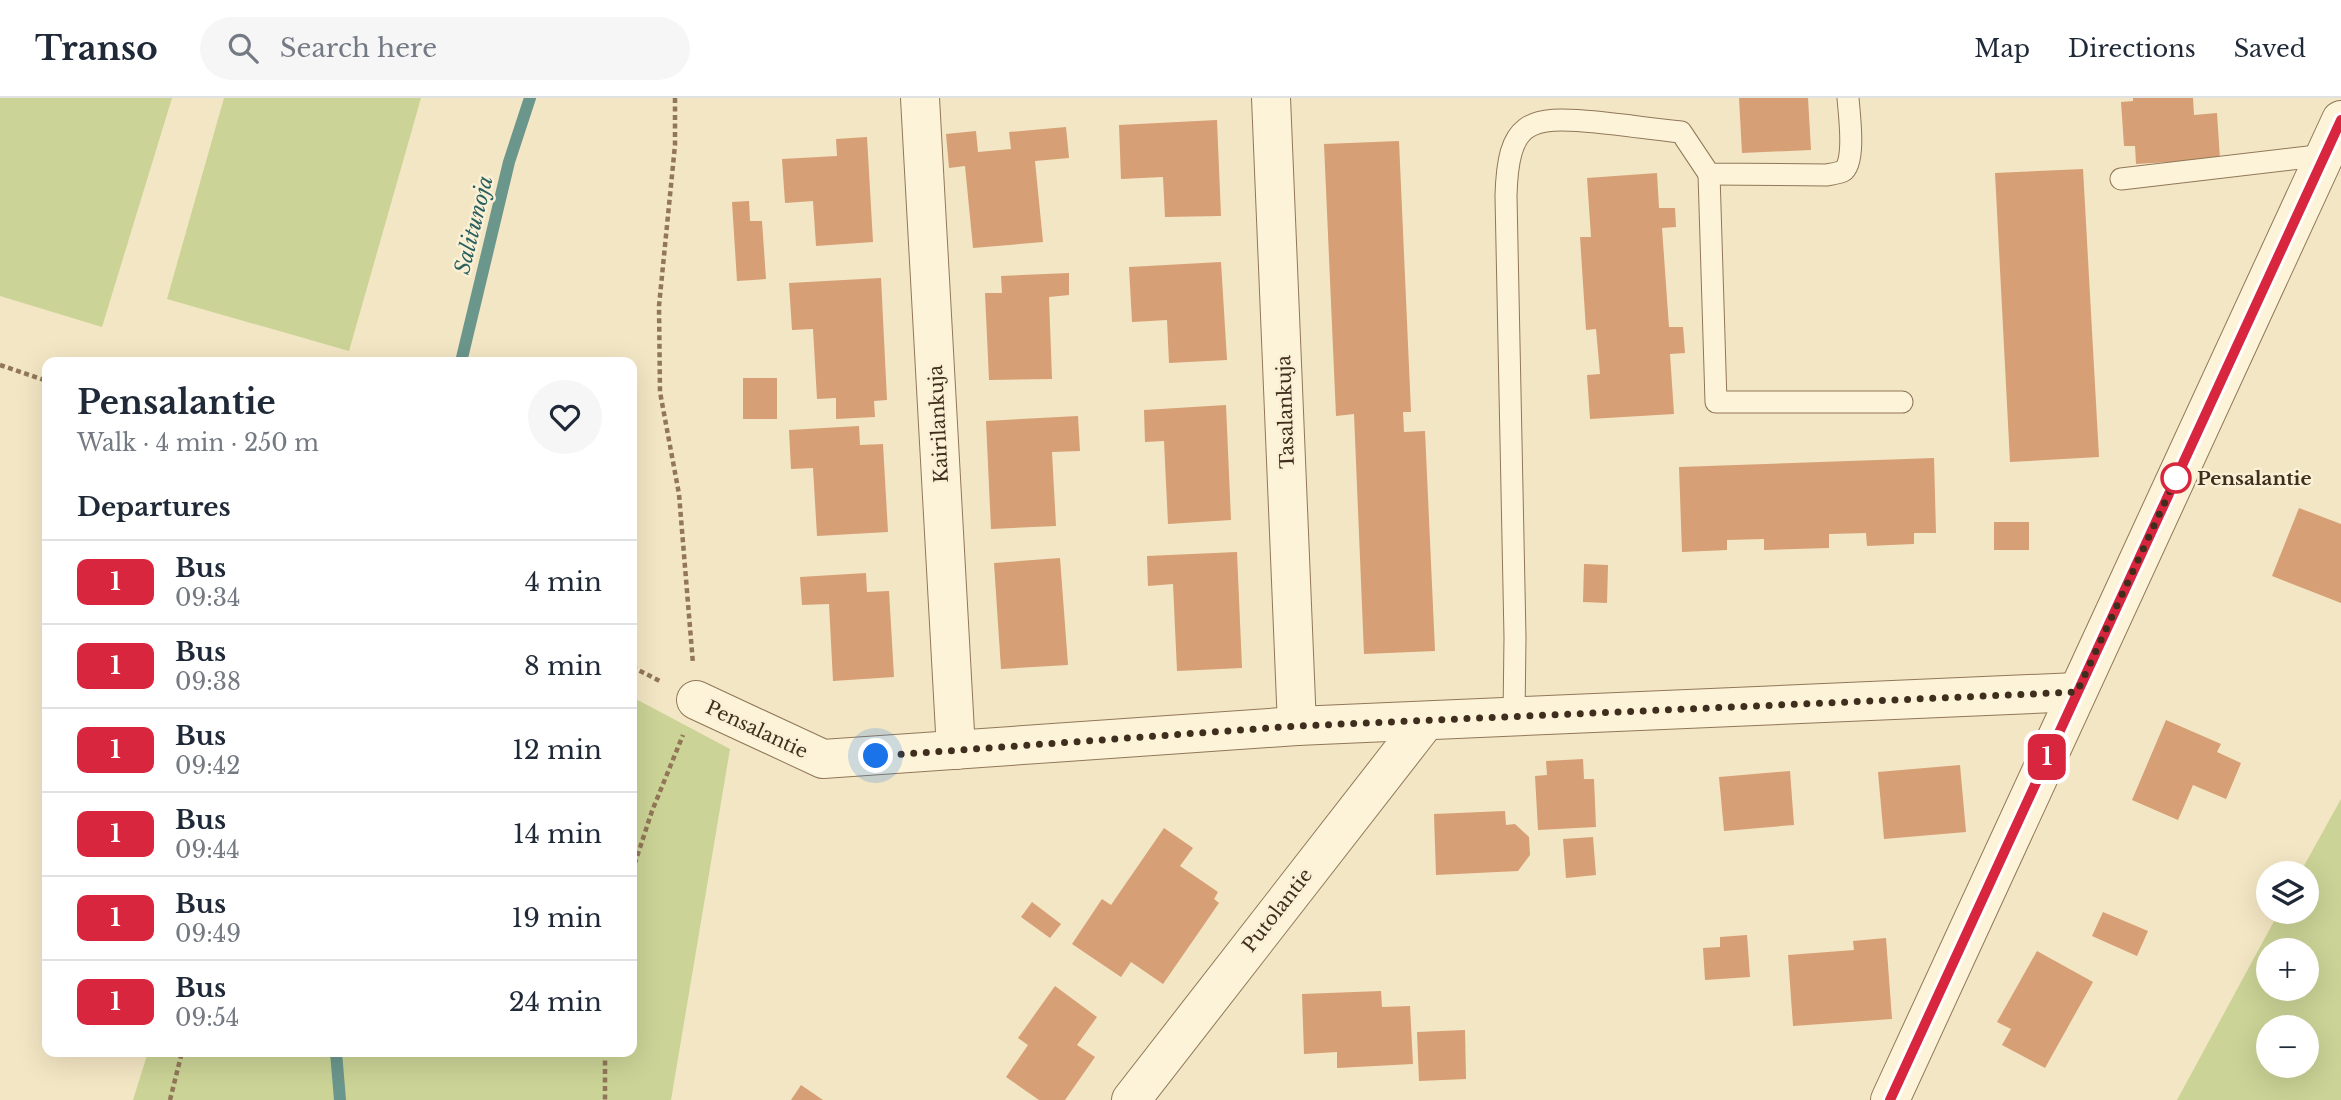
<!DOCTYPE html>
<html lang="en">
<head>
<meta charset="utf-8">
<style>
  body { margin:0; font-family:"Libre Baskerville",serif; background:#f6f6f7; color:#1f2937; height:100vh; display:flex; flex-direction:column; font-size:26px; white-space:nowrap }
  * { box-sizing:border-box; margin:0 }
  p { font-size:23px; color:#747a83 }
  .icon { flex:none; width:38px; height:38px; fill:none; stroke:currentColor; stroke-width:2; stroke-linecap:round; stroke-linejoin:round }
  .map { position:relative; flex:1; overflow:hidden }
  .drawer { position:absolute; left:42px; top:259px; width:595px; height:700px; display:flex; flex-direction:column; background:#fff; border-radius:14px; box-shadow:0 7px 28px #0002 }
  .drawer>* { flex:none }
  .badge { padding:0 14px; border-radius:10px; font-size:24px; line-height:46px }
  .controls { position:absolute; left:2256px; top:763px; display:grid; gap:14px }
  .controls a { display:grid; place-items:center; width:63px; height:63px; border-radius:50%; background:#fff; box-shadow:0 7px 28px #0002; font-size:35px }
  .you { position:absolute; width:35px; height:35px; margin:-18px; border:5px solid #fff; border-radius:50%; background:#1a73e8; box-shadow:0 0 0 10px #1a73e833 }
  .map>.badge { position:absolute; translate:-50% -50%; box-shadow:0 0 0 4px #fff }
  h2 { padding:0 35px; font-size:26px; line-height:63px }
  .round { display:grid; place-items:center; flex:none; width:74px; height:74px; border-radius:37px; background:#f6f6f7 }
  .summary { display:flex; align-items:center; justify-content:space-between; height:119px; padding:0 35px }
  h1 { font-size:33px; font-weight:700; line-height:52px }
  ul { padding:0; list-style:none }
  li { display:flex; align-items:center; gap:21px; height:84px; padding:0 35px; border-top:2px solid #e0e1e3 }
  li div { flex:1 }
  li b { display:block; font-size:26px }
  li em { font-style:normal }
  li .badge { min-width:77px; font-weight:700; text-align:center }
  header { display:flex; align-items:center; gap:42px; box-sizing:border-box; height:98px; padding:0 35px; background:#fff; border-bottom:2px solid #e0e1e3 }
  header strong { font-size:33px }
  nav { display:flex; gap:38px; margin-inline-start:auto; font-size:24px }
  .search { width:490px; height:63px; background:#f6f6f7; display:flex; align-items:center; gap:18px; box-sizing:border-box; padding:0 24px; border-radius:38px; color:#747a83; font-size:26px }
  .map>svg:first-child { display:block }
  .green { fill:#cbd396; fill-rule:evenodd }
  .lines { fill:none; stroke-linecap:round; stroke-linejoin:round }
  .stream { stroke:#6b968c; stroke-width:12 }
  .building { fill:#d69f75 }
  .service-casing { stroke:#917758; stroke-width:23 }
  .minor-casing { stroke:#917758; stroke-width:40 }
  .path { stroke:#917758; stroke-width:4.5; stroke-dasharray:5 3.5; stroke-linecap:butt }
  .service { stroke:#fcf3d9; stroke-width:21 }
  .minor { stroke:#fcf3d9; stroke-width:38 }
  .line-casing { stroke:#fff; stroke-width:16 }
  .line { stroke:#d7263d; stroke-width:10 }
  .walk { stroke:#3f2e1d; stroke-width:7; stroke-dasharray:0 12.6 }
  .stop-dot { fill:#fff; stroke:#d7263d; stroke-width:3.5 }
  .labels { text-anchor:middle; stroke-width:5; stroke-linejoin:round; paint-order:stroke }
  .street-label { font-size:19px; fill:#3f2e1d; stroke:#faf0d5 }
  .stop-label { font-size:19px; font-weight:bold; fill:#3f2e1d; stroke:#faf0d5; text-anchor:start }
  .water-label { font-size:21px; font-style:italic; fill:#2b605e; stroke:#faf0d5 }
</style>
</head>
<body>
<header>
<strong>Transo</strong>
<div class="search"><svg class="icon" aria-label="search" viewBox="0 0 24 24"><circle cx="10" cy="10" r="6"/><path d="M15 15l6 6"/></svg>Search here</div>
<nav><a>Map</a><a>Directions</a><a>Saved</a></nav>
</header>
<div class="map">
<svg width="2341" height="1002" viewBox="0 0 2341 1002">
  <rect width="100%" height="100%" fill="#f3e6c4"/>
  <g class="green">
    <polygon points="0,0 172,0 102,229 0,198"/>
    <polygon points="224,0 421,0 349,253 167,201"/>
    <polygon points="632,599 730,651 671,1002 133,1002 148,954 632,954"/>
    <path d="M2341,701V1002H2177L2279,814H2306V775H2300ZM2306,852V891H2268V852ZM2306,929V968H2268V929Z"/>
  </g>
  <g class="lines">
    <g class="stream">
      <polyline points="461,264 509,64 530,0"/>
      <polyline points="336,954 340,1002"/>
    </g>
  </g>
  <g class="building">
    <polygon points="1739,0 1808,0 1811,52 1742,55"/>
    <polygon points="2133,0 2193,0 2194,17 2217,15 2220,61 2136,66 2135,48 2124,48 2121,4 2133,3"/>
    <polygon points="1217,22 1221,118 1165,119 1163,79 1121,81 1119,27"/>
    <polygon points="1066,29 1069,60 1035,63 1043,144 973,150 965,68 949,70 946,36 976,33 978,54 1011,51 1009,34"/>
    <polygon points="867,39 873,144 816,148 813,103 785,105 782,61 837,58 836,41"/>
    <polygon points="1399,43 1411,314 1403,314 1404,334 1425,333 1435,553 1364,556 1354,316 1336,318 1324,46"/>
    <polygon points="2083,71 2099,359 2010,364 1995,75"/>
    <polygon points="1657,75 1659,110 1675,110 1676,129 1662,130 1669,229 1683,229 1685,255 1670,256 1674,316 1590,321 1587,277 1600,276 1596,231 1586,232 1580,139 1591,139 1587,80"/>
    <polygon points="749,103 750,123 762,123 766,181 737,183 732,104"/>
    <polygon points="1221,164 1227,262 1169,265 1167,222 1132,224 1129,169"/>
    <polygon points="1069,175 1069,197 1049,199 1052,281 989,282 985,195 1002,195 1001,178"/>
    <polygon points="881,180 887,302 874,303 875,319 836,321 836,300 817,301 813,231 792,232 789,185"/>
    <rect x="743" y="280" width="34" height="41"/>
    <polygon points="1226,307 1231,422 1168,426 1164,343 1145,344 1144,312"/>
    <polygon points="1078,318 1080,353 1052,354 1056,428 991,431 986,323"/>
    <polygon points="859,328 860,347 883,346 888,434 817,438 813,370 791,371 789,332"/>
    <polygon points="1934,360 1936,435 1914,435 1914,446 1867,448 1866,435 1829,436 1829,450 1764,452 1764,441 1727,442 1727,452 1682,454 1679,369"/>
    <polygon points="2299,410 2341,426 2341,505 2272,478"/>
    <rect x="1994" y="424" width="35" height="28"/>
    <polygon points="1237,454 1242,570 1177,573 1173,486 1148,488 1147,458"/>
    <polygon points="1060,460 1068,567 1001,571 994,465"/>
    <polygon points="1584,466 1608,467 1607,505 1583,504"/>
    <polygon points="866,475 867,494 889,493 894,579 833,583 829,506 802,507 800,479"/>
    <polygon points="2166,622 2221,646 2217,654 2241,665 2226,701 2193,687 2178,722 2132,702"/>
    <polygon points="1583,661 1584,681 1594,681 1596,729 1538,732 1535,678 1547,677 1546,663"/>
    <polygon points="1960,667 1966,734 1884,741 1878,674"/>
    <polygon points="1790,673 1794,727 1724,733 1719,679"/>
    <polygon points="1505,713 1506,727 1515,726 1529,739 1530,757 1518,773 1436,777 1434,716"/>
    <polygon points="1164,730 1193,750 1180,768 1218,794 1214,801 1219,805 1163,886 1131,864 1121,879 1072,846 1102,801 1111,807"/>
    <polygon points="1593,739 1596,777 1566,780 1563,741"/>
    <polygon points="1032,804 1061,826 1050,840 1021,819"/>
    <polygon points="2103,814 2148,833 2137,858 2092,838"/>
    <polygon points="1747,837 1750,879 1705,882 1703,850 1720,849 1720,839"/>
    <polygon points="1886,840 1892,921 1793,928 1788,857 1854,852 1853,843"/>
    <polygon points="2037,853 2093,884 2045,970 2002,947 2011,931 1997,924"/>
    <polygon points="1055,888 1097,919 1077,947 1095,959 1065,1002 1039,1002 1006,979 1028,947 1018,940"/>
    <polygon points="1381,893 1382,909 1410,908 1413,966 1337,970 1337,954 1304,956 1302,896"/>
    <polygon points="1465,932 1466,981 1419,983 1417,934"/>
    <polygon points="801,987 823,1002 791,1002"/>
  </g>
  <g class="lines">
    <g class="service-casing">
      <g id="service">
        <polyline points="1709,76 1716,304 1902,304"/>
        <polyline points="2121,81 2325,57"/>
        <path d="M1514,619L1515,539L1506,98C1508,24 1527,17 1596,24C1625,27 1653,31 1681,34L1709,76L1827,77C1832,76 1839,75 1843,73C1856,65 1849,14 1848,0"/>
      </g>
    </g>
    <g class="minor-casing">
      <g id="minor">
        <polyline points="920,0 956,652"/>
        <polyline points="1271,0 1297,628"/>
        <polyline points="696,602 823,661 1297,628 2077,594"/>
        <polyline points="1131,1002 1425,624"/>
        <polyline points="1890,1002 2341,22"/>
      </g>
    </g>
    <g class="path">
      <polyline points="675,0 675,47 659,208 660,294 679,396 693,566"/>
      <polyline points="0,267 47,283"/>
      <polyline points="632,569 662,584"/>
      <polyline points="632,774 652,713 683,637"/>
      <polyline points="605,954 605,1002"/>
      <polyline points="170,1002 182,954"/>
    </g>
    <use href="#service" class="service"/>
    <use href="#minor" class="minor"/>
  </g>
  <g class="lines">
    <g class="line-casing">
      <polyline id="line" points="1890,1002 2341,22"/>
    </g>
    <use href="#line" class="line"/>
    <polyline class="walk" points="876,658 1297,628 2077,594 2177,378 2176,380"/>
  </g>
  <circle class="stop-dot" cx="2176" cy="380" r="14"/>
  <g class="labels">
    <g class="street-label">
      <text transform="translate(1285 314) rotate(-92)" y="7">Tasalankuja</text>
      <text transform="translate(938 326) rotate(-93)" y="7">Kairilankuja</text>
      <text transform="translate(757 631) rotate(25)" y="7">Pensalantie</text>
      <text transform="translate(1277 812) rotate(-52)" y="7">Putolantie</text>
    </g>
    <g class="stop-label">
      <text x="2197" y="387">Pensalantie</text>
    </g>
    <g class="water-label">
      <text transform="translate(474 127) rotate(-76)" y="7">Salitunoja</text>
    </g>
  </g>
</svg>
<div class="controls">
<a><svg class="icon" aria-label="layers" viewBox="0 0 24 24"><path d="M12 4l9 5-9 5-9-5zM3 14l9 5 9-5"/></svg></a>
<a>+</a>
<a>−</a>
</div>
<div class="you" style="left:876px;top:658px"></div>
<b class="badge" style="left:2047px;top:659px;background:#d7263d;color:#fff">1</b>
<section class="drawer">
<div class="summary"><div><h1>Pensalantie</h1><p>Walk · 4 min · 250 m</p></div><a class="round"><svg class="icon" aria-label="heart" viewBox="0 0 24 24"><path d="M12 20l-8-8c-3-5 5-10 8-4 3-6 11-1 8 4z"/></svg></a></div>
<h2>Departures</h2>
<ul>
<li><span class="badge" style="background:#d7263d;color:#fff">1</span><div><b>Bus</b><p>09:34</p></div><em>4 min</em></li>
<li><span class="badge" style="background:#d7263d;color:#fff">1</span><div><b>Bus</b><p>09:38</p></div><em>8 min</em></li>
<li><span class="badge" style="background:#d7263d;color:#fff">1</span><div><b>Bus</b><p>09:42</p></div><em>12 min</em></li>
<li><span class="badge" style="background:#d7263d;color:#fff">1</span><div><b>Bus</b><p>09:44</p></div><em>14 min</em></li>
<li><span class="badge" style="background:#d7263d;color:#fff">1</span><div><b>Bus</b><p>09:49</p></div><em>19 min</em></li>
<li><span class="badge" style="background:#d7263d;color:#fff">1</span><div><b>Bus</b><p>09:54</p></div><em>24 min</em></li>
</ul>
</section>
</div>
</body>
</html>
